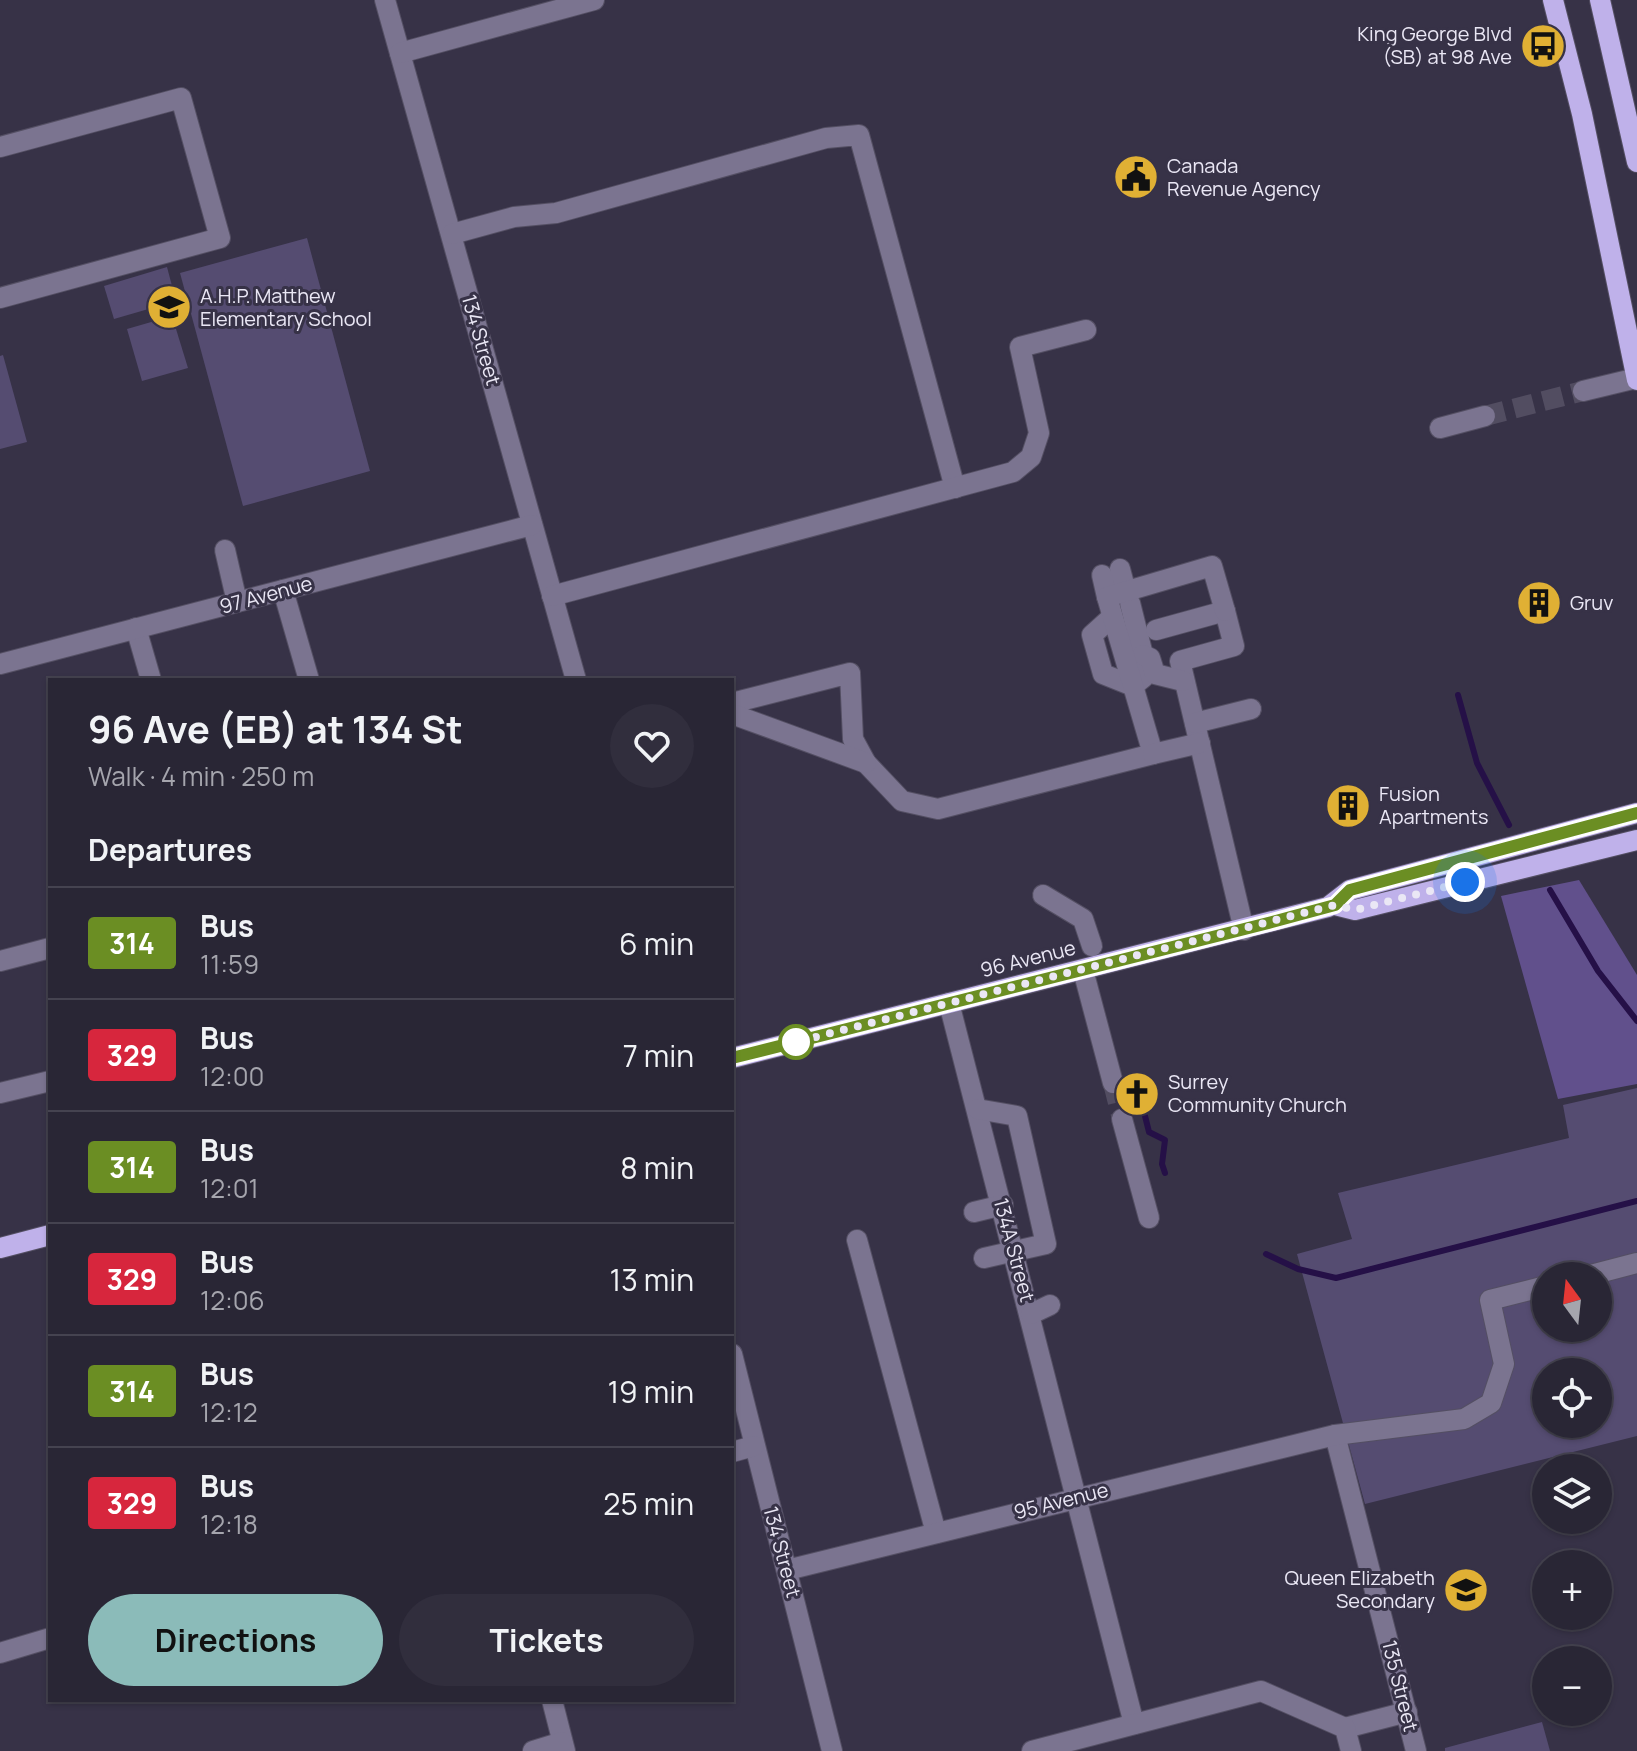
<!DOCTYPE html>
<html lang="en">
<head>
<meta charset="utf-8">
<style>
  body { margin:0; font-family:Manrope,sans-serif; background:#312e3d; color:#f1f3f6; height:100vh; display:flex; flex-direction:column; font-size:30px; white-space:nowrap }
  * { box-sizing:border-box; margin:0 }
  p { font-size:26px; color:#a5a5ad }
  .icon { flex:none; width:44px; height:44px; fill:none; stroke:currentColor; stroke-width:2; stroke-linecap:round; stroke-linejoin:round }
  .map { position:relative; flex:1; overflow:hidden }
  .details { position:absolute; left:48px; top:678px; width:686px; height:1024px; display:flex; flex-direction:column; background:#292635; border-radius:0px; box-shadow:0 2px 6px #0004,0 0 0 2px #454350 }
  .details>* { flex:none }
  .badge { padding:0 16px; border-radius:6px; font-size:28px; line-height:52px }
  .needle { width:52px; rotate:345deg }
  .controls { position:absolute; left:1532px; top:1262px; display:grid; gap:16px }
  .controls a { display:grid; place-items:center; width:80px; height:80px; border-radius:50%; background:#292635; box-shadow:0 2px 6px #0004,0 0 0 2px #454350; font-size:40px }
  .you { position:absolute; width:40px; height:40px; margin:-20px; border:6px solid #fff; border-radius:50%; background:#1a73e8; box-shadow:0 0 0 12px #1a73e833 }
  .map>.badge { position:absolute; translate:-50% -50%; box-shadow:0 0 0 4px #fff }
  h2 { padding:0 40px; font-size:30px; line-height:72px }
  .round { display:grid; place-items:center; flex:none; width:84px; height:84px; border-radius:42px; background:#312e3d }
  .headline { display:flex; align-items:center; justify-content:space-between; height:136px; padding:0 40px }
  h1 { font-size:38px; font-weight:700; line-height:60px }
  .action { display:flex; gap:16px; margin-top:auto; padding:16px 40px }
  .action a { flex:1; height:92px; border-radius:48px; background:#8bbbb9; color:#111; font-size:32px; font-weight:700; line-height:92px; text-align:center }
  .action a+a { background:#312e3d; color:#f1f3f6 }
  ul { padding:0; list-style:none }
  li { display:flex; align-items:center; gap:24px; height:112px; padding:0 40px; border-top:2px solid #454350 }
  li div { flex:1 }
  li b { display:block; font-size:30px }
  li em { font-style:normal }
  li .badge { min-width:88px; font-weight:700; text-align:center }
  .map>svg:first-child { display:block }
  .green { fill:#554c71; fill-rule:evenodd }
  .forest { fill:#61508c }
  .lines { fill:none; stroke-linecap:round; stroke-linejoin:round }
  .stream { stroke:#251047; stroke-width:6 }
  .minor-tunnel { stroke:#524d61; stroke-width:20; stroke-dasharray:20 10; stroke-linecap:butt }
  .minor-casing { stroke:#544f63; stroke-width:22 }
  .major-casing { stroke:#544f63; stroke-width:22 }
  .minor { stroke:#7b7490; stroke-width:20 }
  .major { stroke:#bfb1ea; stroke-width:20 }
  .line-casing { stroke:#fff; stroke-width:18 }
  .line { stroke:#6b8e23; stroke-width:12 }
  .walk { stroke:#eae7f5; stroke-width:8; stroke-dasharray:0 14.4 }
  .stop-dot { fill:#fff; stroke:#6b8e23; stroke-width:4 }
  .labels { text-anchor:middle; stroke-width:6; stroke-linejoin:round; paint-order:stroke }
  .poi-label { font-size:20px; fill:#eae7f5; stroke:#373247; text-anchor:start }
  .street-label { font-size:20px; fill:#eae7f5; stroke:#373247 }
</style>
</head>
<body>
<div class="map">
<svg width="1637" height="1751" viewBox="0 0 1637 1751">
  <rect width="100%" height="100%" fill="#373247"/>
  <g class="green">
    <polygon points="307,238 370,471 243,506 180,273"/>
    <polygon points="167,267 176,301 114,319 104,286"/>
    <polygon points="172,316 188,368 142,381 127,329"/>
    <polygon points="3,355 27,442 0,449 0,356"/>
    <path d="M1637,1088V1436L1365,1504L1297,1254L1352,1239L1338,1193L1569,1138L1563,1105ZM1546,1276H1598V1328H1546ZM1546,1372H1598V1424H1546Z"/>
    <polygon points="1542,1722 1550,1751 1445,1751 1445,1748"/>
  </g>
  <polygon class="forest" points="1579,880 1637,975 1637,1084 1558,1099 1501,896"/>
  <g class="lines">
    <g class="stream">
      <polyline points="1458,695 1477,763 1509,825"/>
      <polyline points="1550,890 1598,971 1637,1021"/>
      <polyline points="1145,1116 1149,1132 1165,1140 1162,1164 1165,1173"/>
      <polyline points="1266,1254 1298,1269 1336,1278 1637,1201"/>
    </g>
    <g class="minor-tunnel">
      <polyline points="1485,416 1583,391"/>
      <polyline points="1113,1083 1122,1119"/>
    </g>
    <g class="minor-casing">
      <g id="minor">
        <polyline points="385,0 576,680"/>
        <polyline points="400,53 594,0"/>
        <polyline points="0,147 181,98 220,238 0,298"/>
        <polyline points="452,234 514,217 556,213 826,138 859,135 955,488"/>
        <polyline points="1583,391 1637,378"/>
        <polyline points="1440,428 1485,416"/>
        <polyline points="225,550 237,602"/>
        <polyline points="1120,569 1124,584"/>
        <polyline points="1102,575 1107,597"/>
        <polyline points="283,590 309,680"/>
        <polyline points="552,596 1013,472 1031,457 1039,433 1020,347 1086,330"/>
        <polyline points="1112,617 1092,635 1103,674 1133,686 1143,678 1139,663 1143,655 1130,603"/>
        <polyline points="136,628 151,680"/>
        <polyline points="1156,630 1225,611 1234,646 1180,661 1244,930"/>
        <polyline points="1143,655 1150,658 1155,674 1183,681"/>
        <polyline points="0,664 532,525"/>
        <polyline points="732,703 850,673 853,739 866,763 902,801 938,809 1153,754 1107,597 1212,566 1225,611"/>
        <polyline points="732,714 866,763"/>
        <polyline points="1195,723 1251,709"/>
        <polyline points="1153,754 1200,743"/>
        <polyline points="1043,895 1083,919 1092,946"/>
        <polyline points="0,961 50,948"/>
        <polyline points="1083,970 1113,1083"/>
        <polyline points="949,1003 1134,1724"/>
        <polyline points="0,1093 50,1081"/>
        <polyline points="977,1109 1017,1116 1046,1244 984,1258"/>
        <polyline points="1122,1119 1149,1218"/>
        <polyline points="974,1212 1003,1205"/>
        <polyline points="857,1240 936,1533"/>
        <polyline points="1587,1276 1637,1263"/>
        <polyline points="1031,1314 1050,1305"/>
        <polyline points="732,1354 832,1751"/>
        <polyline points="1335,1435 1416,1751"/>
        <polyline points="732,1452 754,1446"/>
        <polyline points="787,1570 1335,1435 1464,1419 1491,1403 1504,1364 1490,1300 1546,1286"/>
        <polyline points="0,1653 50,1638"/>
        <polyline points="552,1700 565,1751"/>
        <polyline points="1345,1728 1407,1712"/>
        <polyline points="533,1751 562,1742"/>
        <polyline points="1032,1751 1261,1691 1345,1728 1351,1751"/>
      </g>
    </g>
    <g class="major-casing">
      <g id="major">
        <polyline points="1553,0 1582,114 1637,380"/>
        <polyline points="1600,0 1637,162"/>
        <polyline points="1335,905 1355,910 1637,840"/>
        <polyline points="732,1058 1328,907 1350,890 1637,813"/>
        <polyline points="0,1248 50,1235"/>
      </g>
    </g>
    <use href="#minor" class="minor"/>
    <use href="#major" class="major"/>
  </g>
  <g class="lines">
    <g class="line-casing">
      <polyline id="line" points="732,1058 1272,922 1335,905 1350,890 1637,813"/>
    </g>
    <use href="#line" class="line"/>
    <polyline class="walk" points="796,1042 792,1043 1335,905 1355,910 1465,882"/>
  </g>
  <defs>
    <g id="bus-disc" transform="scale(2.3)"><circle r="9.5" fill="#e0b034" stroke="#373247"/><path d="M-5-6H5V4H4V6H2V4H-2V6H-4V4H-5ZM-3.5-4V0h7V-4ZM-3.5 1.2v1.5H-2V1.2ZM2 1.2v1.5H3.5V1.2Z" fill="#111"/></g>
    <g id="civic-disc" transform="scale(2.3)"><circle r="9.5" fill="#e0b034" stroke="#373247"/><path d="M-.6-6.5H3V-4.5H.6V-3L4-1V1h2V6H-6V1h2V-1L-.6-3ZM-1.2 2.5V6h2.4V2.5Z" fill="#111"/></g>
    <g id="school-disc" transform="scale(2.3)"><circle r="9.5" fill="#e0b034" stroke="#373247"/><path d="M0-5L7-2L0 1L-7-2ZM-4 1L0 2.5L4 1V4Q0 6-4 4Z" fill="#111"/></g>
    <g id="building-disc" transform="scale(2.3)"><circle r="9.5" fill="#e0b034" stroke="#373247"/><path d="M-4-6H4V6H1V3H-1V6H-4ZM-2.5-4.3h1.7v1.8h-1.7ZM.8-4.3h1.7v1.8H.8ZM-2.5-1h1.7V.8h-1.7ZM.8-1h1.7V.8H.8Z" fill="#111"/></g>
    <g id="church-disc" transform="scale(2.3)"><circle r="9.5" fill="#e0b034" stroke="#373247"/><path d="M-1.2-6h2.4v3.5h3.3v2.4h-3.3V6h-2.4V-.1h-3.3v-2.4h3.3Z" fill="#111"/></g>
  </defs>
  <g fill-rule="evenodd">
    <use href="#bus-disc" x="1543" y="46"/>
    <use href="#civic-disc" x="1136" y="177"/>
    <use href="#school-disc" x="169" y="307"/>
    <use href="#building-disc" x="1539" y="603"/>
    <use href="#building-disc" x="1348" y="806"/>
    <use href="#church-disc" x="1137" y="1094"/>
    <use href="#school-disc" x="1466" y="1590"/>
  </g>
  <circle class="stop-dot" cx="796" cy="1042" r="16"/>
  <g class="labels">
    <g class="poi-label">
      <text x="1512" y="41" text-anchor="end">King George Blvd<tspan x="1512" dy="23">(SB) at 98 Ave</tspan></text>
      <text x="1167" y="173">Canada<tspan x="1167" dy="23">Revenue Agency</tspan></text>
      <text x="200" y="303">A.H.P. Matthew<tspan x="200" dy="23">Elementary School</tspan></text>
      <text x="1570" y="610">Gruv</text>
      <text x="1379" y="801">Fusion<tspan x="1379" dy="23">Apartments</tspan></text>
      <text x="1168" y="1089">Surrey<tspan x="1168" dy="23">Community Church</tspan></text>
      <text x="1435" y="1585" text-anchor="end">Queen Elizabeth<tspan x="1435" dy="23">Secondary</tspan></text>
    </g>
    <g class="street-label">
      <text transform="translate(481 340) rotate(74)" y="7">134 Street</text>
      <text transform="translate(266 595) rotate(-15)" y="7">97 Avenue</text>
      <text transform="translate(1028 959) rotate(-14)" y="7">96 Avenue</text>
      <text transform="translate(1014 1250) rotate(75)" y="7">134A Street</text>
      <text transform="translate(1061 1501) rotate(-14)" y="7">95 Avenue</text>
      <text transform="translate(782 1552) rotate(75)" y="7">134 Street</text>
      <text transform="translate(1400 1686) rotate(76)" y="7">135 Street</text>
    </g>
  </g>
</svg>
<div class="controls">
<a><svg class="needle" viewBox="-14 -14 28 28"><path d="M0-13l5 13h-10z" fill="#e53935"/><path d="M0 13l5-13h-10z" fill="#a5a5ad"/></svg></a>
<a><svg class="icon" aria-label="locate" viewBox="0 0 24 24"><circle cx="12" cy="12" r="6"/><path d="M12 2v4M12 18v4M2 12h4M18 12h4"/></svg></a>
<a><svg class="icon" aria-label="layers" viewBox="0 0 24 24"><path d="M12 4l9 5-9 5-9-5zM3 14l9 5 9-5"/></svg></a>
<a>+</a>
<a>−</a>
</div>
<div class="you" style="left:1465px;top:882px"></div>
<section class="details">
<div class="headline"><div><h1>96 Ave (EB) at 134 St</h1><p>Walk · 4 min · 250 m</p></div><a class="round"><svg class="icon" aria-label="heart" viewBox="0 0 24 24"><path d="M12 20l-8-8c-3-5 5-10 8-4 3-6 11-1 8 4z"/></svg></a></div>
<h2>Departures</h2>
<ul>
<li><span class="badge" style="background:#6b8e23;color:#fff">314</span><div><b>Bus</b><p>11:59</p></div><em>6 min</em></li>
<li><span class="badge" style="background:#d7263d;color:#fff">329</span><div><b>Bus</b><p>12:00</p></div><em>7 min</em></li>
<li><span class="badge" style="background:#6b8e23;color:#fff">314</span><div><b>Bus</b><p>12:01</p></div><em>8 min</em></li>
<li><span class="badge" style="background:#d7263d;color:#fff">329</span><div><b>Bus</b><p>12:06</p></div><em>13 min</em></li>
<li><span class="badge" style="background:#6b8e23;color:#fff">314</span><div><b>Bus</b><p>12:12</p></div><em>19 min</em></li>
<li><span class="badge" style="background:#d7263d;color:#fff">329</span><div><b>Bus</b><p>12:18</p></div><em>25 min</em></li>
</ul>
<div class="action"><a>Directions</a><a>Tickets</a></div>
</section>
</div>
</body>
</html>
